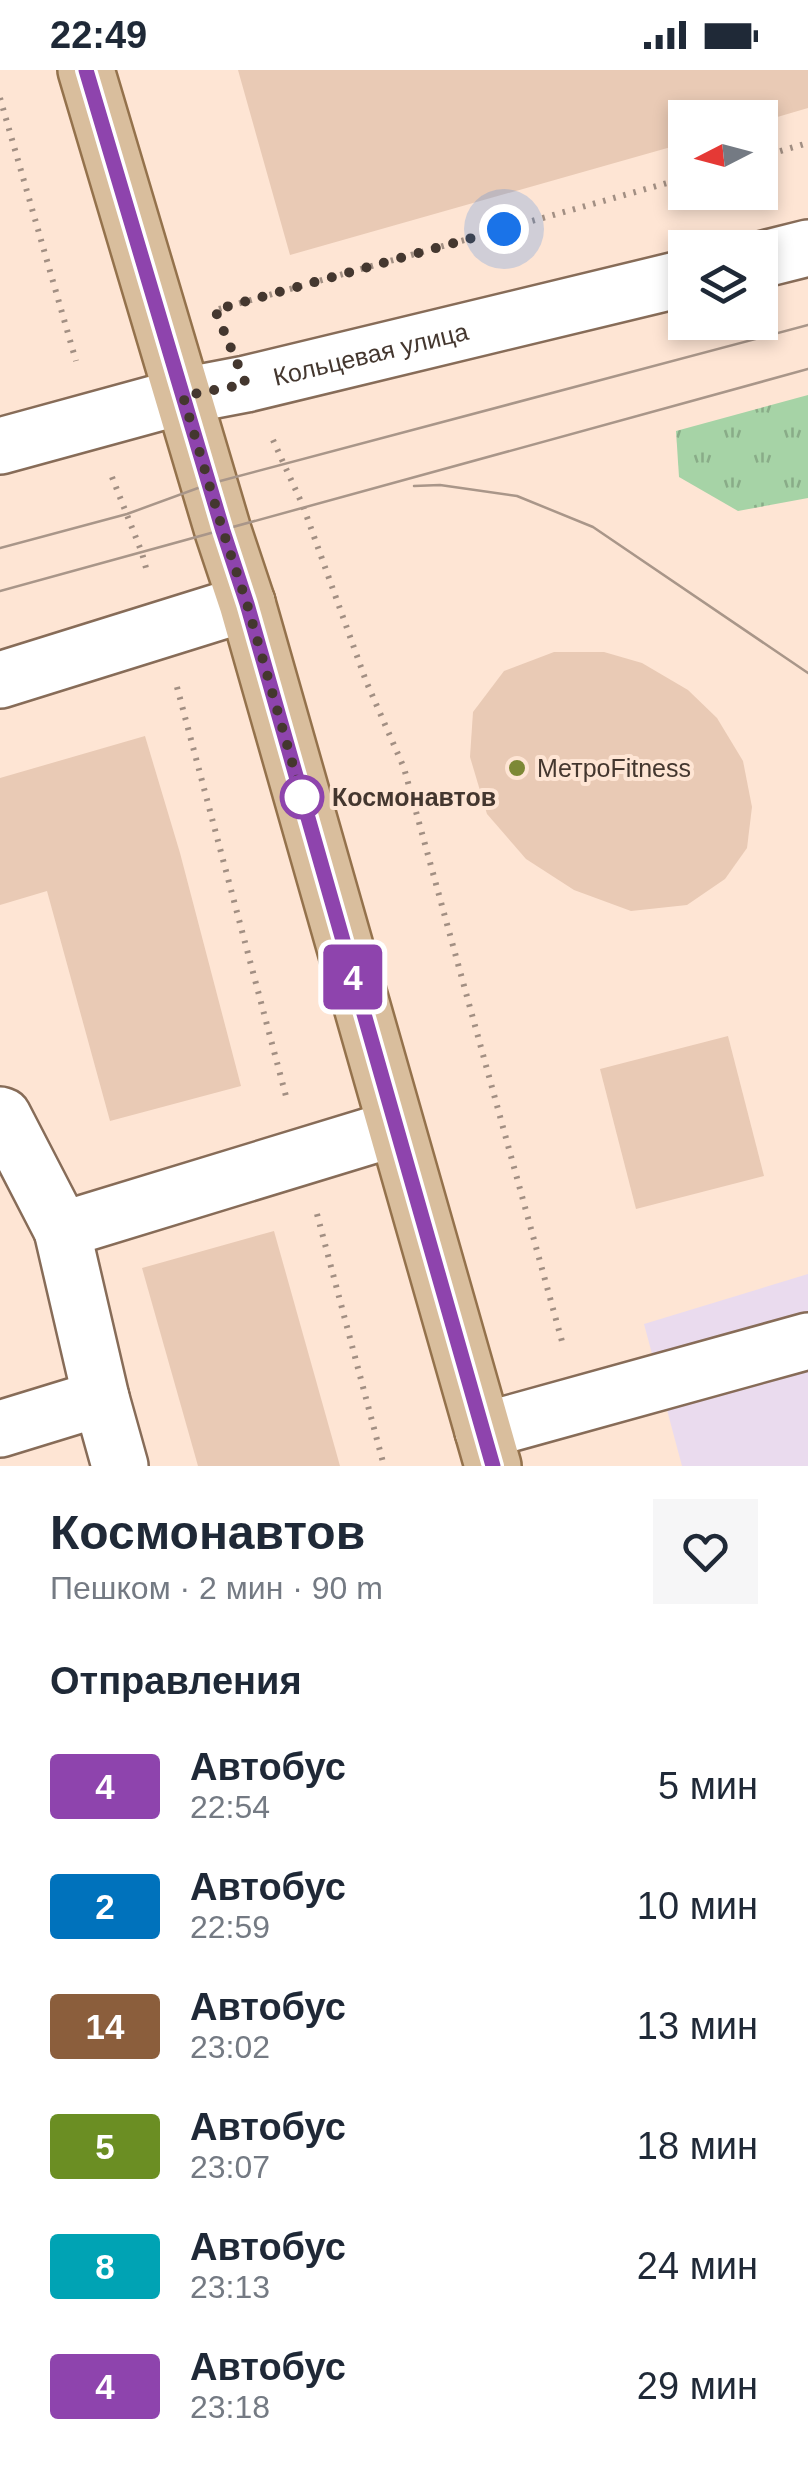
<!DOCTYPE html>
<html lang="ru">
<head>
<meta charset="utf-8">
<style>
  body { margin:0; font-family:Arial,sans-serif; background:#f6f6f7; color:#1f2937; height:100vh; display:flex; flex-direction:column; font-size:38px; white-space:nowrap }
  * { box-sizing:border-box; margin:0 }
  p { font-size:32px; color:#747a83 }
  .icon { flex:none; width:55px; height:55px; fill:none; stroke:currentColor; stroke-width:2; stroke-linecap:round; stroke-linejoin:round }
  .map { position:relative; height:1396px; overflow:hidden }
  .drawer { display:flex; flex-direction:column; background:#fff; flex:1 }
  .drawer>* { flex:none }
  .badge { padding:0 20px; border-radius:8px; font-size:35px; line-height:65px }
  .needle { width:65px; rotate:264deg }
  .buttons { position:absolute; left:668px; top:30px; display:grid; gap:20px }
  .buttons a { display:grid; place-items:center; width:110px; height:110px; border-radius:0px; background:#fff; box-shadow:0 5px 15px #0003; font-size:50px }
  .you { position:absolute; width:50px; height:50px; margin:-25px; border:8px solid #fff; border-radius:50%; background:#1a73e8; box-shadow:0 0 0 15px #1a73e833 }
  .map>.badge { position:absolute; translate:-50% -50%; box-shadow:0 0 0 5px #fff }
  h2 { padding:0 50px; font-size:38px; line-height:90px }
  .round { display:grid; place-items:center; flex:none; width:105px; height:105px; border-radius:0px; background:#f6f6f7 }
  .summary { display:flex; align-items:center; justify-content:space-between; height:170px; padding:0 50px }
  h1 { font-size:48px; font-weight:600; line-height:75px }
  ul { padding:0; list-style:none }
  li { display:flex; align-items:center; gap:30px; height:120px; padding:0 50px }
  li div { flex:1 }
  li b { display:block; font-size:38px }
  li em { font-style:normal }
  li .badge { min-width:110px; font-weight:700; text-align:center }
  .status { display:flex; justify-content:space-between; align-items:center; height:70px; padding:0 50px; background:#fff; direction:ltr }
  .status svg { height:28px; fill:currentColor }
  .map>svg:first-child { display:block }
  .education { fill:#eadbee }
  .grass { fill:url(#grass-tufts) }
  .building { fill:#e9cab5 }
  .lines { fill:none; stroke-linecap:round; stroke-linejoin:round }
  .minor-casing { stroke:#876c58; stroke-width:60 }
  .major-casing { stroke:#94724c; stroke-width:60 }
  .path { stroke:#a28f83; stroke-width:6; stroke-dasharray:2.5 8; stroke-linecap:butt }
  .minor { stroke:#fff; stroke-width:55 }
  .major { stroke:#d9be9d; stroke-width:55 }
  .tram { stroke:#a99689; stroke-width:2.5 }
  .line-casing { stroke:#fff; stroke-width:22 }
  .line { stroke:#8e44ad; stroke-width:15 }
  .walk { stroke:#44372f; stroke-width:10; stroke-dasharray:0 18 }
  .poi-dot { fill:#7d8835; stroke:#fee5d4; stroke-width:4 }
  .stop-dot { fill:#fff; stroke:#8e44ad; stroke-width:5 }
  .labels { text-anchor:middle; stroke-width:8; stroke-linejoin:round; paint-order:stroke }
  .street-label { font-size:25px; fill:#44372f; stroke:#fee5d4 }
  .poi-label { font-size:25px; fill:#44372f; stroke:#fee5d4; text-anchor:start }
  .stop-label { font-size:25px; font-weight:bold; fill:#44372f; stroke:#fee5d4; text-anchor:start }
</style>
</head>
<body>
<div class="status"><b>22:49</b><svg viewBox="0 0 49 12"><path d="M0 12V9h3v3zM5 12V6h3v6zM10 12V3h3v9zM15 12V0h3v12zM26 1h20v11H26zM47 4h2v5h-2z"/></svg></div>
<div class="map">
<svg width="808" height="1396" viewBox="0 0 808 1396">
  <defs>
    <pattern id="grass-tufts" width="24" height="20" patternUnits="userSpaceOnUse" patternTransform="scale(2.5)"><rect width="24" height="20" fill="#a6d3a6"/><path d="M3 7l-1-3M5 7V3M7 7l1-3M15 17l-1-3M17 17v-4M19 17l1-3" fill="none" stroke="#89ac88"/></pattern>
  </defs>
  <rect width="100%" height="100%" fill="#fee5d4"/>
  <polygon class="education" points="808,1204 808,1396 682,1396 644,1254"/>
  <polygon class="grass" points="808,325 808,428 738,441 679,407 676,361"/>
  <g class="building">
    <polygon points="238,0 808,0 808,38 760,52 760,48 685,48 685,73 290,185"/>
    <polygon points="554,582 604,582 642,593 688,620 717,648 743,691 752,737 747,778 725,809 687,835 631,841 574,820 526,789 487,744 470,687 473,642 504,601"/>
    <polygon points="145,666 180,783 241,1016 110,1051 47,821 0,835 0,708"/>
    <polygon points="728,966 764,1106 636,1139 600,999"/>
    <polygon points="274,1161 340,1396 198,1396 142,1198"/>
  </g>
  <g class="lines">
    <g class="minor-casing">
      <g id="minor">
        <polyline points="760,190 808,178"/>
        <path id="s1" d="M0,376L183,326L246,314L685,208"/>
        <polyline points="0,610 247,533"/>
        <polyline points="0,1045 3,1046 62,1160 396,1058"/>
        <polyline points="62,1160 101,1328 120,1396"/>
        <polyline points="0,1359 101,1328"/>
        <polyline points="483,1361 808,1271"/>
      </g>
    </g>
    <g class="major-casing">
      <polyline id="major" points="86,0 223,461 247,533 493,1396"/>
    </g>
    <g class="path">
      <polyline points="0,28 76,291"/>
      <polyline points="760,87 808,73"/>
      <polyline points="219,239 685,108"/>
      <polyline points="273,370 303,436 366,611 404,698 563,1275"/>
      <polyline points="112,407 142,483 146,498"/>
      <polyline points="177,617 287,1030"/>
      <polyline points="317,1144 384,1396"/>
    </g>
    <use href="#minor" class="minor"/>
    <use href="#major" class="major"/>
    <g class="tram">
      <polyline points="414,416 440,415 517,426 593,457 808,603"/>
      <polyline points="0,478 127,444 209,414 808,255"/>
      <polyline points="0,521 808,299"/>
    </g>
  </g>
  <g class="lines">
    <g class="line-casing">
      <polyline id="line" points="86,0 223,461 247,534 493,1396"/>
    </g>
    <use href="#line" class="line"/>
    <polyline class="walk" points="302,727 247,534 223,461 183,326 246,314 215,240 504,159"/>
  </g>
  <circle class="poi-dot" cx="517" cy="698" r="10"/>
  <circle class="stop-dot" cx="302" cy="727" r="20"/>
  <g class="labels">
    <g class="street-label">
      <text dy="9" stroke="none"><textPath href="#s1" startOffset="382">Кольцевая улица</textPath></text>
    </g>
    <g class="poi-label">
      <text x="537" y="707">МетроFitness</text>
    </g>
    <g class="stop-label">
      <text x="332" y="736">Космонавтов</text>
    </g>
  </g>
</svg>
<div class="buttons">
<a><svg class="needle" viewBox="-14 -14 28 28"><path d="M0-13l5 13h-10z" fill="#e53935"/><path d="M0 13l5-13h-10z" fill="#747a83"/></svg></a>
<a><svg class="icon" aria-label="layers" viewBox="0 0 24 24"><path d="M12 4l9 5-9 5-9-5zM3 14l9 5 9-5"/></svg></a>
</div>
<div class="you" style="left:504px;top:159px"></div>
<b class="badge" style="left:353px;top:907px;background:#8e44ad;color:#fff">4</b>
</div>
<section class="drawer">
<div class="summary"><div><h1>Космонавтов</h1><p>Пешком · 2 мин · 90 m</p></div><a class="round"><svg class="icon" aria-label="heart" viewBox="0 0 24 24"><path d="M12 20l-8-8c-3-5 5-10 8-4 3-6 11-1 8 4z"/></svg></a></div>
<h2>Отправления</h2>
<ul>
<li><span class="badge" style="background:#8e44ad;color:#fff">4</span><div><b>Автобус</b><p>22:54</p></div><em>5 мин</em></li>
<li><span class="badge" style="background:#0072bc;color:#fff">2</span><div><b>Автобус</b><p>22:59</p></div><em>10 мин</em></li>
<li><span class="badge" style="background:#8b5e3c;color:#fff">14</span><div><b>Автобус</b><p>23:02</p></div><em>13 мин</em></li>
<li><span class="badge" style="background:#6b8e23;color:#fff">5</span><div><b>Автобус</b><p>23:07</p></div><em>18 мин</em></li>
<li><span class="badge" style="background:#00a3b4;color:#fff">8</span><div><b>Автобус</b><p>23:13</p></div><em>24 мин</em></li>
<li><span class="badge" style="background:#8e44ad;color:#fff">4</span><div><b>Автобус</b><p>23:18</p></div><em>29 мин</em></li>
</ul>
</section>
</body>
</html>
